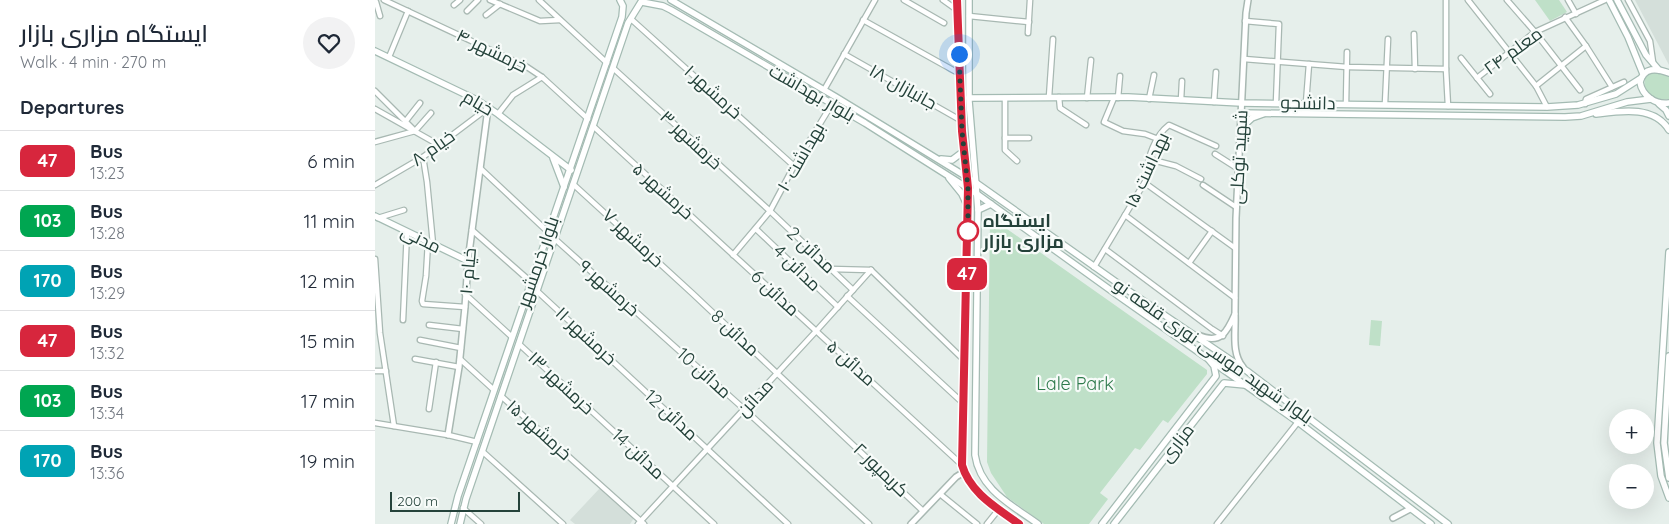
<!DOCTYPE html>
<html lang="en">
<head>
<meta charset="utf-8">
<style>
  body { margin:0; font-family:Quicksand,Cairo,sans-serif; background:#f2f2f3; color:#1f2937; height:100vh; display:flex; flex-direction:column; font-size:19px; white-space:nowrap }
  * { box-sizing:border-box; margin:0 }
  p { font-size:16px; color:#747a83 }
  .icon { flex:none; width:28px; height:28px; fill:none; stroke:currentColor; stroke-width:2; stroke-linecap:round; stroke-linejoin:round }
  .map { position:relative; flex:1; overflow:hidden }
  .side { display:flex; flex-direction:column; background:#fff; width:375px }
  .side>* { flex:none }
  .badge { padding:0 10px; border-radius:8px; font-size:18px; line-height:32px }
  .fabs { position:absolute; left:1234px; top:409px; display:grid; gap:10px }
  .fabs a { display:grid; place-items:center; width:45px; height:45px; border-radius:50%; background:#fff; box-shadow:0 5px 20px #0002; font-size:25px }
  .scale { position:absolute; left:15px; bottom:12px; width:130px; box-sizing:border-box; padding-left:5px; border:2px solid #24423a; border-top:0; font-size:14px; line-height:18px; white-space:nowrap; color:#24423a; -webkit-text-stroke:4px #f7fbf9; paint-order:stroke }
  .you { position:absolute; width:25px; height:25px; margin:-12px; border:4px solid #fff; border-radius:50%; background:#1a73e8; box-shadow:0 0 0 8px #1a73e833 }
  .map>.badge { position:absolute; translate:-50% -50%; box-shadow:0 0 0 2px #fff }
  h2 { padding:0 20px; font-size:19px; line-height:45px }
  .round { display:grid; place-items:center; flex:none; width:52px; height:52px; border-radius:26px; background:#f2f2f3 }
  .overview { display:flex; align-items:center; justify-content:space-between; height:85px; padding:0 20px }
  h1 { font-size:24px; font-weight:600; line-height:38px }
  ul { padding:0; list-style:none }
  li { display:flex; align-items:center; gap:15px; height:60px; padding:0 20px; border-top:1px solid #e0e1e3 }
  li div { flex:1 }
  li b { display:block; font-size:19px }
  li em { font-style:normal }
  li .badge { min-width:55px; font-weight:700; text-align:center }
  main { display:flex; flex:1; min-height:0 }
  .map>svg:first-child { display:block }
  .built { fill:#d4dfda }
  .green { fill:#bfe0c8 }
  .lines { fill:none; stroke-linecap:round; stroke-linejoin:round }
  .minor-casing { stroke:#a8b8b2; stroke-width:7 }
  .tertiary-casing { stroke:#a8b8b2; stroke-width:8 }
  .secondary-casing { stroke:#a4bbb3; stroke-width:8 }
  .minor { stroke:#fff; stroke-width:4.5 }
  .tertiary { stroke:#fff; stroke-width:5 }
  .secondary { stroke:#fff; stroke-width:5.5 }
  .line-casing { stroke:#fff; stroke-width:11 }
  .line { stroke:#d7263d; stroke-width:8 }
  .walk { stroke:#24423a; stroke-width:5; stroke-dasharray:0 9 }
  .stop-dot { fill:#fff; stroke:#d7263d; stroke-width:2.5 }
  .labels { text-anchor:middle; stroke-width:4.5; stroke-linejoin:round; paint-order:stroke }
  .street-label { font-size:18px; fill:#24423a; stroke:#f7fbf9 }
  .stop-label { font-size:18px; font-weight:bold; fill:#24423a; stroke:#f7fbf9; text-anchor:start }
  .park-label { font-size:18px; fill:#2d7a4b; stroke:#f7fbf9 }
</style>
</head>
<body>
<main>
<section class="side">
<div class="overview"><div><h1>ایستگاه مزاری بازار</h1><p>Walk · 4 min · 270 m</p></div><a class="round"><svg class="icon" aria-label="heart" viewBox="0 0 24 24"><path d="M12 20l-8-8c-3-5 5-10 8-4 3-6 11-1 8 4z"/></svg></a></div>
<h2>Departures</h2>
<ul>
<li><span class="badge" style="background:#d7263d;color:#fff">47</span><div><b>Bus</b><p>13:23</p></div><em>6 min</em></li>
<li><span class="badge" style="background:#00a651;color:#fff">103</span><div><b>Bus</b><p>13:28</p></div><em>11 min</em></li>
<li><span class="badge" style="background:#00a3b4;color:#fff">170</span><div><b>Bus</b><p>13:29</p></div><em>12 min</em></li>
<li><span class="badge" style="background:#d7263d;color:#fff">47</span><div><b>Bus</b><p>13:32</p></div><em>15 min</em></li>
<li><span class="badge" style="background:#00a651;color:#fff">103</span><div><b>Bus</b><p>13:34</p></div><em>17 min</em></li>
<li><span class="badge" style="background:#00a3b4;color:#fff">170</span><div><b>Bus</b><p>13:36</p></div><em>19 min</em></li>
</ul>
</section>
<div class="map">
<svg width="1294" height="524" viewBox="0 0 1294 524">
  <rect width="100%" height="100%" fill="#e6efeb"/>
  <g class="built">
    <polygon points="1260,0 1294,0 1294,65"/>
    <polygon points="225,488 259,518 255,524 200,524 195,520"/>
  </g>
  <g class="green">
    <polygon points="1160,0 1184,0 1192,12 1175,21"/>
    <path d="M1279,72L1294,76V99C1284,101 1277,98 1271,90C1268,82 1269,74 1279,72Z"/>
    <polygon points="615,217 832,370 832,374 793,423 788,420 765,450 760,448 725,493 733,499 714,524 669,524 632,497 616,473 612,462"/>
    <polygon points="996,320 1007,321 1005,346 994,345"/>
  </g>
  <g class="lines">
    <g class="minor-casing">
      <g id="minor">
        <polyline points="9,0 152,67 167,77 213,119"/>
        <polyline points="115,0 165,21 185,20"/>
        <polyline points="164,0 232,63"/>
        <polyline points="529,0 569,23"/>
        <polyline points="568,0 582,10"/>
        <polyline points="1071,0 1071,69 1073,106"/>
        <polyline points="1093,0 1161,86 1172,107"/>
        <polyline points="1132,0 1160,32 1205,90"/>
        <polyline points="1193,0 1201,14"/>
        <polyline points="1253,0 1275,41 1278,62"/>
        <polyline points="1,2 5,16"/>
        <polyline points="79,5 85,0"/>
        <polyline points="92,11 103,0"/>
        <polyline points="111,15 125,4"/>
        <polyline points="594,16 654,22"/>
        <polyline points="1190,17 1211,46 1237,87"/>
        <polyline points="256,19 419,166"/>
        <polyline points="488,20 585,74"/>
        <polyline points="870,21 904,24 901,103"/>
        <polyline points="653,33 655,0"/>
        <polyline points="1039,34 1040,69"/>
        <polyline points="469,54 587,121"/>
        <polyline points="14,57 33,11"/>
        <polyline points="1086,58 1115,94"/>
        <polyline points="869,59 972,67 1071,69"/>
        <polyline points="238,68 395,211 478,290"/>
        <polyline points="1102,78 1160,32 1230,0"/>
        <polyline points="1161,86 1211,46"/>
        <polyline points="449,90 500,0"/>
        <polyline points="0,91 38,129"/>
        <polyline points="674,97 678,39"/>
        <polyline points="684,97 685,108 711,125"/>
        <polyline points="630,98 630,150 642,161"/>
        <polyline points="712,98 716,60"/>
        <polyline points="739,98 729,122 748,131 770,134 783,139"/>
        <polyline points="743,98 745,76"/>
        <polyline points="774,99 779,75"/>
        <polyline points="806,100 807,81"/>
        <polyline points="839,102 841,72"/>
        <polyline points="931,103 934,64"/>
        <polyline points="971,104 972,52"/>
        <polyline points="1010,104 1013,39"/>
        <polyline points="1210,104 1211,99 1249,82"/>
        <polyline points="0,109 64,145"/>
        <polyline points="123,114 138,95 167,77"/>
        <polyline points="30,122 45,103"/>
        <polyline points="218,126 587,465"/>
        <polyline points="40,131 56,113"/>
        <polyline points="630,138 654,138"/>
        <polyline points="0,142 40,131"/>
        <polyline points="840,154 862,168"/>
        <polyline points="48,157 52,182 58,244"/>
        <polyline points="774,159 801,166 826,179"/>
        <polyline points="106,169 173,232"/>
        <polyline points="770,183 860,248"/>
        <polyline points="198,184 317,293 548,511"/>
        <polyline points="0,185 48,157 113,108"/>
        <polyline points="828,185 861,207"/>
        <polyline points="750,215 860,298"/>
        <polyline points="3,218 29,210"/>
        <polyline points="381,229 463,307"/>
        <polyline points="97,230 156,282"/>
        <polyline points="180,239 369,409 494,524"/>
        <polyline points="53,242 51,276 47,301 48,304 90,307"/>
        <polyline points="730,249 837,329 848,336"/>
        <polyline points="358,255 395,211 419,166 457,104"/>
        <polyline points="0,259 5,333 19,426"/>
        <polyline points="814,263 837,231"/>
        <path d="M719,267L774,175C770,159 781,135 794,125L841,146"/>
        <polyline points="456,269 496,270"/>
        <polyline points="496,270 590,361"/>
        <polyline points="162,291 413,524"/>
        <polyline points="90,294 137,337"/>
        <polyline points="472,296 589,404"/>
        <polyline points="28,320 32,232"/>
        <polyline points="54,325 88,329"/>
        <polyline points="45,340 86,348"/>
        <polyline points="144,344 339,524"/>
        <polyline points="40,359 84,367"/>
        <polyline points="85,359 119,390"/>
        <polyline points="0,371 11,371"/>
        <polyline points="126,396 269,524"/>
        <polyline points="54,409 61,362"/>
        <polyline points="0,423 73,435 102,442"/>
        <polyline points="108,452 188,524"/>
        <polyline points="565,494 602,524"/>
        <polyline points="88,508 106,524"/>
        <polyline points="263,524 443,329 496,270"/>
        <polyline points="612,524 624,509"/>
        <polyline points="842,524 923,422"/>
      </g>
    </g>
    <g class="tertiary-casing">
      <g id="tertiary">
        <polyline points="860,314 861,218 871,13 873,0"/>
        <path d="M823,335C846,345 852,332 860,314C861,331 856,353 868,367"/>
        <polyline points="73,435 84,367 90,307 93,261 113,108"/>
        <polyline points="1018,518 1035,509"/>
        <polyline points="536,524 581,477 589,472"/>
      </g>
    </g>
    <g class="secondary-casing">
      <g id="secondary">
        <polyline points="296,0 461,97 600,182 751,289 872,371 1073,524"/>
        <path d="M582,0L587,131L593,188L587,465C595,493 622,508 644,524"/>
        <path d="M594,0V101L603,210L600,455C605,490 637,505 663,524"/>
        <polyline points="1234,0 1253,37 1268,74"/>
        <polyline points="1242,0 1271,55 1284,70"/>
        <polyline points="267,2 288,6 296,10 490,123 602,194 745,297 923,422 1056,524"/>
        <polyline points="0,51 102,100 123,114 196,170"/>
        <path d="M1294,73C1281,68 1269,67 1265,82C1267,96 1281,105 1294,103"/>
        <polyline points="594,98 753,97 866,103 1172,107 1203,105 1241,94 1266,78"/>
        <polyline points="1284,104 1291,110 1294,116"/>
        <polyline points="866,113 1190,117 1206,116 1252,102 1276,99"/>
        <path d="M1221,114C1245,111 1279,105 1294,130"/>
        <polyline points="865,129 877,118 888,114"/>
        <polyline points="178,158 189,187"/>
        <polyline points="566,159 577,160 589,151"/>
        <polyline points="574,178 587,194 592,205"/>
        <polyline points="603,210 616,204"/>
        <polyline points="0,216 93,261"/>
        <polyline points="1294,252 1282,443 1286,476 1294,498"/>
        <polyline points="1294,356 1289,443 1294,478"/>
        <polyline points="76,524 83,496 247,17 248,6 245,0"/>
        <polyline points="85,524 91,499 253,23 266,2"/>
        <polyline points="727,524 841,376 839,366 834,360"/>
        <polyline points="739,524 849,383 870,385"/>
      </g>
    </g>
    <use href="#minor" class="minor"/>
    <use href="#tertiary" class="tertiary"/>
    <use href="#secondary" class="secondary"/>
  </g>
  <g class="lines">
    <g class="line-casing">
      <path id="line" d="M582,0L587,131L593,188L587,465C595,493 622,508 644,524"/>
    </g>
    <use href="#line" class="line"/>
    <polyline class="walk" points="584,54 587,131 593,188 593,231"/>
  </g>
  <circle class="stop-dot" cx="593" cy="231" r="10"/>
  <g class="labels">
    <g class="street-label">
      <text transform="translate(117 51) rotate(26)" y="6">خرمشهر ۴</text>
      <text transform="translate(1138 51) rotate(-36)" y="6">معلم ۲۴</text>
      <text transform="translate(528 87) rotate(29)" y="6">جانبازان ۱۸</text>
      <text transform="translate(338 92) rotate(42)" y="6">خرمشهر ۱</text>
      <text transform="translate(437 93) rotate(30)" y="6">بلوار بهداشت</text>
      <text transform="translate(103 103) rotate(30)" y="6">خیام</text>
      <text transform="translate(933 103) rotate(1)" y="6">دانشجو</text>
      <text transform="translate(316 140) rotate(43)" y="6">خرمشهر ۳</text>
      <text transform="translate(58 148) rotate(-35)" y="6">خیام ۸</text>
      <text transform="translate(426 157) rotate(-60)" y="6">بهداشت ۱۰</text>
      <text transform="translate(864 157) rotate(-87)" y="6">شهید توکلی</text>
      <text transform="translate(772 170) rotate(-65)" y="6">بهداشت ۱۵</text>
      <text transform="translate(288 191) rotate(42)" y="6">خرمشهر ۵</text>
      <text transform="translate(258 238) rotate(43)" y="6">خرمشهر ۷</text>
      <text transform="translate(46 239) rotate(26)" y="6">مدنی</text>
      <text transform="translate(436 250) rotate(43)" y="6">مدائن 2</text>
      <text transform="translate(163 262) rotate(-71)" y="6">بلوار خرمشهر</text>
      <text transform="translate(422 268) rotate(44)" y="6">مدائن 4</text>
      <text transform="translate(93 271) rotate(-85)" y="6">خیام ۱۰</text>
      <text transform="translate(234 288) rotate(42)" y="6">خرمشهر ۹</text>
      <text transform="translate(400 293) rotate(43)" y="6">مدائن 6</text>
      <text transform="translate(360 333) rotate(43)" y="6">مدائن 8</text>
      <text transform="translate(211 336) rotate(43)" y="6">خرمشهر ۱۱</text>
      <text transform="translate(838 351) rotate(35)" y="6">بلوار شهید موسی نوری قلعه نو</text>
      <text transform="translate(476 363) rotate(42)" y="6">مدائن ۵</text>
      <text transform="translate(329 373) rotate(42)" y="6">مدائن 10</text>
      <text transform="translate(186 383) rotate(43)" y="6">خرمشهر ۱۳</text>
      <text transform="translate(380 398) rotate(-47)" y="6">مدائن</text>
      <text transform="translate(296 415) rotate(43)" y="6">مدائن 12</text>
      <text transform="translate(164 430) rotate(42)" y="6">خرمشهر ۱۵</text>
      <text transform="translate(802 443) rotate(-52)" y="6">مزاری</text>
      <text transform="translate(263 454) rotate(43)" y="6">مدائن 14</text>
      <text transform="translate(506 470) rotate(44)" y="6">کریمپور ۲</text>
    </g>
    <g class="stop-label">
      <text x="608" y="227">ایستگاه<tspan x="608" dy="21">مزاری بازار</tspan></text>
    </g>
    <g class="park-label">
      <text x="700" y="390">Lale Park</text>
    </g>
  </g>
</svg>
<div class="fabs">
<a>+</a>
<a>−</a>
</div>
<div class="scale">200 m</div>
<div class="you" style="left:584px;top:54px"></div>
<b class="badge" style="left:592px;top:274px;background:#d7263d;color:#fff">47</b>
</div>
</main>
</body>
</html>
